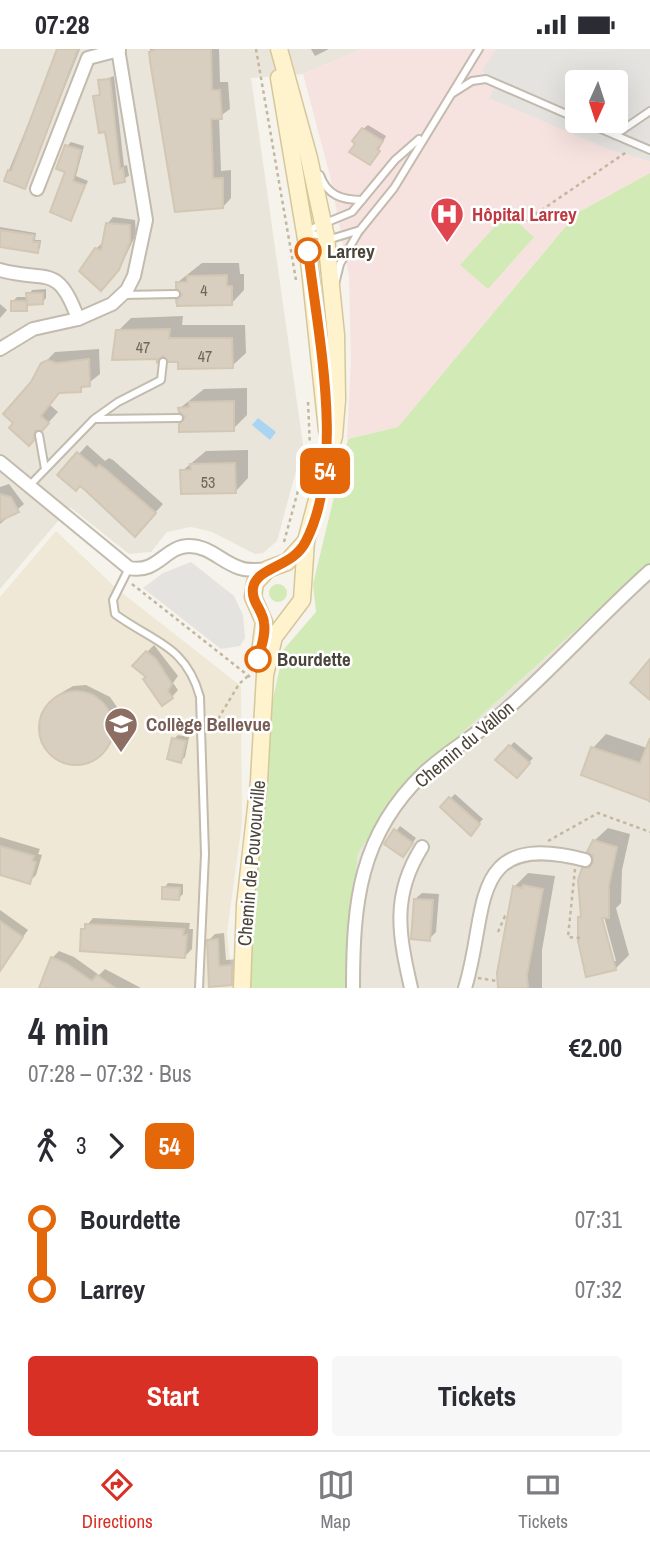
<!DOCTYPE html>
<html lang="en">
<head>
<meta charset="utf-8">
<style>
  body { margin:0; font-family:"Archivo Narrow",sans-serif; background:#f7f7f7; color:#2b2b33; height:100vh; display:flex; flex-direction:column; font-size:26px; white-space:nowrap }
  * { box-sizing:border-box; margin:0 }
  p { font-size:23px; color:#7c7c81 }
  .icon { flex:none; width:38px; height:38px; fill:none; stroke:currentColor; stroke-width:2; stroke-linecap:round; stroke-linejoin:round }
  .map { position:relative; height:939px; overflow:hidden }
  .drawer { display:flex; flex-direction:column; background:#fff; flex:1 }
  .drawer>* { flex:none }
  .badge { padding:0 14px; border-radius:10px; font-size:24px; line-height:46px }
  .needle { width:46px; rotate:183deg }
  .fabs { position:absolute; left:565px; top:21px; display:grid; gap:14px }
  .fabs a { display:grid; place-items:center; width:63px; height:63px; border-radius:7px; background:#fff; box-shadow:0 7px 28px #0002; font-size:35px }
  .map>.badge { position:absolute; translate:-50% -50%; box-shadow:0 0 0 4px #fff }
  .legs { display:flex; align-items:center; gap:10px; height:77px; padding:0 28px; font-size:23px }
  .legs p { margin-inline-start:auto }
  .head { display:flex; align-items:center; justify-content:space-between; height:119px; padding:0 28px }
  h1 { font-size:38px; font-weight:800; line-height:52px }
  .cta { display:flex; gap:14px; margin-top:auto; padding:14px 28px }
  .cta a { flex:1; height:80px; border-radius:7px; background:#d93025; color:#fff; font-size:28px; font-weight:800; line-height:80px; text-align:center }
  .cta a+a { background:#f7f7f7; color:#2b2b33 }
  ul { padding:0 28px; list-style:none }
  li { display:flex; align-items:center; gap:24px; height:70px; font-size:26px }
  li i { display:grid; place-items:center; width:10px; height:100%; margin:0 9px; background:currentColor }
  li i::after { content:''; width:18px; height:18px; margin:-9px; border:5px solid; border-radius:50%; background:#fff }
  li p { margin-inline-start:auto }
  li:first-child i { background:linear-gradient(#0000 50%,currentColor 0) }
  li:last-child i { background:linear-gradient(currentColor 50%,#0000 0) }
  .status { display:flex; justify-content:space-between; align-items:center; height:49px; padding:0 35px; background:#fff; direction:ltr }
  .status svg { height:19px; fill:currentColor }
  .tab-bar { display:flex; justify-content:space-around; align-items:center; height:98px; border-top:2px solid #e1e1e2; background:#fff; font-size:19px; color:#7c7c81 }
  .tab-bar a { display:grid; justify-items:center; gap:4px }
  .tab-bar .current { color:#d93025 }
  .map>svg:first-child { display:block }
  .residential { fill:#eae5da }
  .education { fill:#efe8d6 }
  .medical { fill:#f6e3e0; fill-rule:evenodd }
  .green { fill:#d2eab5 }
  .parking { fill:#e5e3e0; fill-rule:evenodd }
  .water { fill:#a9d4f2 }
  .shadow { fill:#0003; fill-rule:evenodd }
  .building { fill:#d8cfc1; stroke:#d3c7b4; stroke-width:2 }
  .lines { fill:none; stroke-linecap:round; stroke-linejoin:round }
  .lane-casing { stroke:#c2bbae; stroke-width:10 }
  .street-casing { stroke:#c2bbae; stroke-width:16 }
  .secondary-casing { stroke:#d6c79b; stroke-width:19 }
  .path { stroke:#c4b79f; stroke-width:2.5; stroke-dasharray:3.5 3.5; stroke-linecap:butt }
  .lane { stroke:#fff; stroke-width:6 }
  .street { stroke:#fff; stroke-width:12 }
  .secondary { stroke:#fff3cd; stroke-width:16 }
  .line-1-casing { stroke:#fff; stroke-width:16 }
  .line-1 { stroke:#e46809; stroke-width:10 }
  .stop-1-dot { fill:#fff; stroke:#e46809; stroke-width:3.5 }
  .labels { text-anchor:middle; stroke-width:5; stroke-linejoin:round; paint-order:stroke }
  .number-label { font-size:16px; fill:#6e675b }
  .health-label { font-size:19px; font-weight:bold; fill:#be3a42; stroke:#fff; text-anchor:start }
  .stop-label { font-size:19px; font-weight:bold; fill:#4b4439; stroke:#fff; text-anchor:start }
  .education-label { font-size:19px; font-weight:bold; fill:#785e54; stroke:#fff; text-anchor:start }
  .street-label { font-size:19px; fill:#4b4439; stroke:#fff }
</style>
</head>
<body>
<div class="status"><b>07:28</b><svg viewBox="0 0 49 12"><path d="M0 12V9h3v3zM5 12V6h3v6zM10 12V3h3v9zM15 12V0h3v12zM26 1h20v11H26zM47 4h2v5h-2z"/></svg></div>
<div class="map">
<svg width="650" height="939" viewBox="0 0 650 939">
  <rect width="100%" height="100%" fill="#f6f3ec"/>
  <g class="residential">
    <polygon points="0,0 362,0 303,25 251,29 303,396 277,492 263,504 255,505 212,483 191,478 167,483 151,503 129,505 70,458 0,540"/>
    <polygon points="650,514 650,939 348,939 350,882 358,804 401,739"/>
  </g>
  <polygon class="education" points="56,482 117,540 241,637 242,773 227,884 233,939 0,939 0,548"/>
  <path class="medical" d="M362,0H650V124L577,164L398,378L347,390L351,313L349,227L330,127L303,25ZM578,33H616V72H578Z"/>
  <g class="green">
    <polygon points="650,124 650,514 401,739 358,804 350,882 348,939 249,939 269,667 284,600 316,563 313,535 348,390 398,378 577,164"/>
    <polygon points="507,164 534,188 488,240 460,216"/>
    <circle cx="278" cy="544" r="9"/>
  </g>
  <g class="parking">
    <path d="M497,0H650V112L608,100L489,49L494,39L482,21ZM578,33H616V72H578Z"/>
    <polygon points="191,513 234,547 243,566 245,589 240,597 221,600 143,539 163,524"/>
  </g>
  <polygon class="water" points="258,369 276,383 270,391 252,376"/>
  <g class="shadow">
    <polygon points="59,0 80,0 25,138 9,121"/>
    <polygon points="150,0 219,0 220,33 228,33 230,60 219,68 221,122 231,121 231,149 223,158 176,161"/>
    <polygon points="311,0 329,0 315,7"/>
    <polygon points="114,27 124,117 127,116 129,127 115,133 107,81 95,48 102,43 100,32"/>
    <polygon points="368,76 386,87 374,110 363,80"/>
    <polygon points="71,93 84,97 76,127 88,132 71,170 67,97"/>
    <polygon points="113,168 135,171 136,185 119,221 96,200 102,194 107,175"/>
    <polygon points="0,173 0,178 36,184 35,191 41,191 40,199 37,202 0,196"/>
    <polygon points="202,214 239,214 240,225 244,225 244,241 231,255 184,246 178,233"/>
    <polygon points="46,240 46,249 42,254 30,254 26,260 13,252 17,248 28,248 32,241"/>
    <polygon points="0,255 7,261 0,269"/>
    <polygon points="183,267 182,276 245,276 246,304 232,317 179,311 118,282 131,269"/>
    <polygon points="99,300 100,325 80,341 61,342 50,356 58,363 29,395 32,334 44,314 55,303"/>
    <polygon points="247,339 247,366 233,380 187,368 180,359 204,340"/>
    <polygon points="87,396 105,412 109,409 113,411 163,455 143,477 81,435 60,426"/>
    <polygon points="248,401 248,429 235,443 182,422 206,402"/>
    <polygon points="9,435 24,455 0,475 0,438"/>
    <polygon points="154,596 178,627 173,634 178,641 172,648 148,628 147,603"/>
    <polygon points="86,636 110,648 119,661 118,679 99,706 76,715 50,704 40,682 43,665 61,644 73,637"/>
    <polygon points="606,685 647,699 650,691 650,754 593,699"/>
    <polygon points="178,686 189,688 185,708 181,712 174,690"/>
    <polygon points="514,693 533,709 521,723 498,710"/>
    <polygon points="455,745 483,770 470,784 442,758"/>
    <polygon points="400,777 416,789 407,802 387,795"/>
    <path d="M608,779L630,785L622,821L621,854L616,859L629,906L615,920L580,869L584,820L595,809L594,792ZM602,860L616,912H612L598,861Z"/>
    <polygon points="0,788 40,800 38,805 42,806 36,826 29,833 0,824"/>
    <polygon points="528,824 555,827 542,901 542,939 500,939 514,838"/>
    <polygon points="168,834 183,835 183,845 179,849 164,839"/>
    <polygon points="422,844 439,845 436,883 429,890 415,850"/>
    <polygon points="0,861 28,881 5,912 0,908"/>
    <polygon points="93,869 190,874 189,880 193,880 192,900 185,907 83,881"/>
    <polygon points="224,884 226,911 238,910 238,928 231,935 211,936 209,891 215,885"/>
    <polygon points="59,902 74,908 99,926 105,920 141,939 47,939 52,909"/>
  </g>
  <g class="building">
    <polygon points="57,0 78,0 25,140 4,132 8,121 11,122"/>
    <polygon points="158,0 211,0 212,41 220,41 222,70 211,70 213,129 223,129 223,159 175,163 150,12 149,3"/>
    <polygon points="110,30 120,120 123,119 125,133 114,135 105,83 99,84 93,47 100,46 98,31"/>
    <polygon points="362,79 383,92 377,100 380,102 370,116 349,103 355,95 352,92"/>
    <polygon points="65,96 81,101 73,132 85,136 71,172 50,163 65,123 56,120"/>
    <polygon points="106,174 130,176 130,193 119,221 101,242 79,222 95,199 101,201"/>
    <polygon points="0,181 34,186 33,193 39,193 38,204 0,198"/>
    <polygon points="227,226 227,237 232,237 232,256 177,257 176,251 182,246 176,239 176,233 187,233 187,227"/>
    <polygon points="26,244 43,244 43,255 27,256 27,262 11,262 11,252 26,252 27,255"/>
    <polygon points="170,280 169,289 232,289 233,319 178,320 178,313 169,313 163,307 157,313 157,310 112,311 116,281"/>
    <polygon points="89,310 90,337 81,338 81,343 59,344 41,367 49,374 42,382 35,382 34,391 29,397 9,379 13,374 3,365 31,333 41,314 48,311 57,314"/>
    <polygon points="234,352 234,382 179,383 179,375 185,368 179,363 178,359 189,358 189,353"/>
    <polygon points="77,403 96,419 99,416 104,419 156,464 135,488 85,441 80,437 76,442 57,426"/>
    <polygon points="235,414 236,444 181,445 180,421 191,421 190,415"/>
    <polygon points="0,445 11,448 19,463 0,472"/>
    <polygon points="146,602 156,610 172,635 168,642 173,649 162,657 143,630 146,628 132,617"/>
    <polygon points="650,610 650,651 630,634"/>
    <circle cx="76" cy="679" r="37"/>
    <polygon points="172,689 186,692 181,714 167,710"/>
    <polygon points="650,689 650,752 581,726 591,698 640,714"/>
    <polygon points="509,696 530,714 517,729 495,711"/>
    <polygon points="449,748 480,775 471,787 440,758"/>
    <polygon points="394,780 413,794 403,808 384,795"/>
    <polygon points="593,791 617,798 609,836 609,869 602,869 616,921 586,928 578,892 578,868 581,868 578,831 582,819 589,819 593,813 593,807 587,803"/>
    <polygon points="0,797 34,807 32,812 36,813 30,835 0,826"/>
    <polygon points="523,836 543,840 527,926 528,939 498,939 497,924 513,837 522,839"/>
    <polygon points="162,838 180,839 179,851 162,850"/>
    <polygon points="414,850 433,851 430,892 411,890"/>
    <polygon points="0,872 23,888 0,922"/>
    <polygon points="85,875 184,880 183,886 187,886 185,909 80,902 81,880 85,880"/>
    <polygon points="218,890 219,917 232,916 232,936 209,938 207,891"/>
    <polygon points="51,908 67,915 92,932 97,926 115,939 39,939"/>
  </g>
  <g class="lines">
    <g class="lane-casing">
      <g id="lane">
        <polyline points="453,44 472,32 486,30 578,70"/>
        <polyline points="582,72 650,101"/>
        <polyline points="615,86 650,62"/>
        <path d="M320,126C327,146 341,151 362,151"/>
        <polyline points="306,182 352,163 395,111 419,90"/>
        <polyline points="307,184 334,189 360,181 394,139 479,0"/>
        <polyline points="335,235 340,215 359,182"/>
        <polyline points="122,246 176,245"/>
        <polyline points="96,370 179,369"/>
        <polyline points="39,386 45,420"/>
        <polyline points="31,435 94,370 118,353 161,331 163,313"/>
        <path d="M129,519L113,551L115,565C153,593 186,596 200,648L205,805L199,939"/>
      </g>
    </g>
    <g class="street-casing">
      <g id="street">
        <polyline points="37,140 88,9 119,1"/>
        <path d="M0,221C46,234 58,213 78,270"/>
        <polyline points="0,300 33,280 78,270 112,255 127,241 134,227 146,171 118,0"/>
        <path d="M0,413L129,519C158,525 165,497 189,497C210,497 221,513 240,519C248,522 259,521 268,520"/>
        <path d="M353,939C353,854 359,786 424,724C450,700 482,683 508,659C557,615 601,566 650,522"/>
        <path d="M411,939C399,886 391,847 422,798"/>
        <path d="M465,939C489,862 466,780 585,811"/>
      </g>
    </g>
    <g class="secondary-casing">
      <g id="secondary">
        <polyline points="279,29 308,202 327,381"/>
        <polyline points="260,603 264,573 253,548 255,534 268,520 287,513 306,492"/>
        <polyline points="242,939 245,856 259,732 265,626 274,588 302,551 306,492 334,387 337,351 336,286 326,188 309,109 279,0"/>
      </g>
    </g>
    <g class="path">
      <polyline points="256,0 296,231"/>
      <polyline points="524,173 628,102"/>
      <polyline points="284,493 310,398 308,353"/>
      <polyline points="132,535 250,628"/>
      <polyline points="211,682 239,635 248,627"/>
      <polyline points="548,792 598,764 650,783"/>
      <polyline points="575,820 568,888 580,889"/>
      <polyline points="498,883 505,867 507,867"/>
      <polyline points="478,929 497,932"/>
    </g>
    <use href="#lane" class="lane"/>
    <use href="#street" class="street"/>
    <use href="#secondary" class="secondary"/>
  </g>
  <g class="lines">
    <g class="line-1-casing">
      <path id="line-1" d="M258,610C261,598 266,586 264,574C263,561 251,553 253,539C257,517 293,519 306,492C346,413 318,287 308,202"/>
    </g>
    <use href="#line-1" class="line-1"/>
  </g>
  <defs>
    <g id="hospital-pin" transform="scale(1.75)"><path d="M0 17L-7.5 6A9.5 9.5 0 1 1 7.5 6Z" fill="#e0444e" stroke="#fff"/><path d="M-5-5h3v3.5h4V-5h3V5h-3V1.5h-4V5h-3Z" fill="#fff"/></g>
    <g id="school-pin" transform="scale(1.75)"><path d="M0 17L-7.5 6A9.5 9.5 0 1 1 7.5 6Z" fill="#8d6e63" stroke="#fff"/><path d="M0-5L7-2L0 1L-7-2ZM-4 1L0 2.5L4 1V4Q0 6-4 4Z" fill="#fff"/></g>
  </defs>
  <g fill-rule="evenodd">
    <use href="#hospital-pin" x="447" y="165"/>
    <use href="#school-pin" x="121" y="675"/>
  </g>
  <g class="stop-1-dot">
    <circle cx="308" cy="202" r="12"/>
    <circle cx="258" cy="610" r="12"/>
  </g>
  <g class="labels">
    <g class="number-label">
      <text x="204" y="247">4</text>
      <text x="143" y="304">47</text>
      <text x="205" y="313">47</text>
      <text x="208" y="439">53</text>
    </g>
    <g class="health-label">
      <text x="472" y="172">Hôpital Larrey</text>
    </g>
    <g class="stop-label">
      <text x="327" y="209">Larrey</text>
      <text x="277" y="617">Bourdette</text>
    </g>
    <g class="education-label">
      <text x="146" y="682">Collège Bellevue</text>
    </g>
    <g class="street-label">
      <text transform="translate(464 695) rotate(-40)" y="7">Chemin du Vallon</text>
      <text transform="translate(251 814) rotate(-85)" y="7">Chemin de Pouvourville</text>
    </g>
  </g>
</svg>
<div class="fabs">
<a><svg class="needle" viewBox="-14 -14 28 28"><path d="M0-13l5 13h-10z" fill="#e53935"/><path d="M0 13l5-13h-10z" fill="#7c7c81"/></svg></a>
</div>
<b class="badge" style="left:325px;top:422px;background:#e46809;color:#fff">54</b>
</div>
<section class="drawer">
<div class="head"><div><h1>4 min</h1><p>07:28 – 07:32 · Bus</p></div><b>€2.00</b></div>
<div class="legs"><svg class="icon" aria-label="walk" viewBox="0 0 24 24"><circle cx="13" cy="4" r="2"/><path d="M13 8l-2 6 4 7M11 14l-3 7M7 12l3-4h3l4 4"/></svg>3<svg class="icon" aria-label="forward" viewBox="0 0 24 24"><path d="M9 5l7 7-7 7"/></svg><b class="badge" style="background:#e46809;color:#fff">54</b></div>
<ul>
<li><i style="color:#e46809"></i><b>Bourdette</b><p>07:31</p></li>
<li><i style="color:#e46809"></i><b>Larrey</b><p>07:32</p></li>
</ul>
<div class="cta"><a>Start</a><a>Tickets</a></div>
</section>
<nav class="tab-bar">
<a class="current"><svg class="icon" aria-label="directions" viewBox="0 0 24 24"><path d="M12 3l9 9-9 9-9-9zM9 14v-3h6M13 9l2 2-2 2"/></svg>Directions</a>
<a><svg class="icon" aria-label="map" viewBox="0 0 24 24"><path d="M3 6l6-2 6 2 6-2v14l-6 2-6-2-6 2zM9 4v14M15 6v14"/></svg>Map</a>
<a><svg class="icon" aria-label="tickets" viewBox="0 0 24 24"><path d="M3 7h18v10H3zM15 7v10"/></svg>Tickets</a>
</nav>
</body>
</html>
